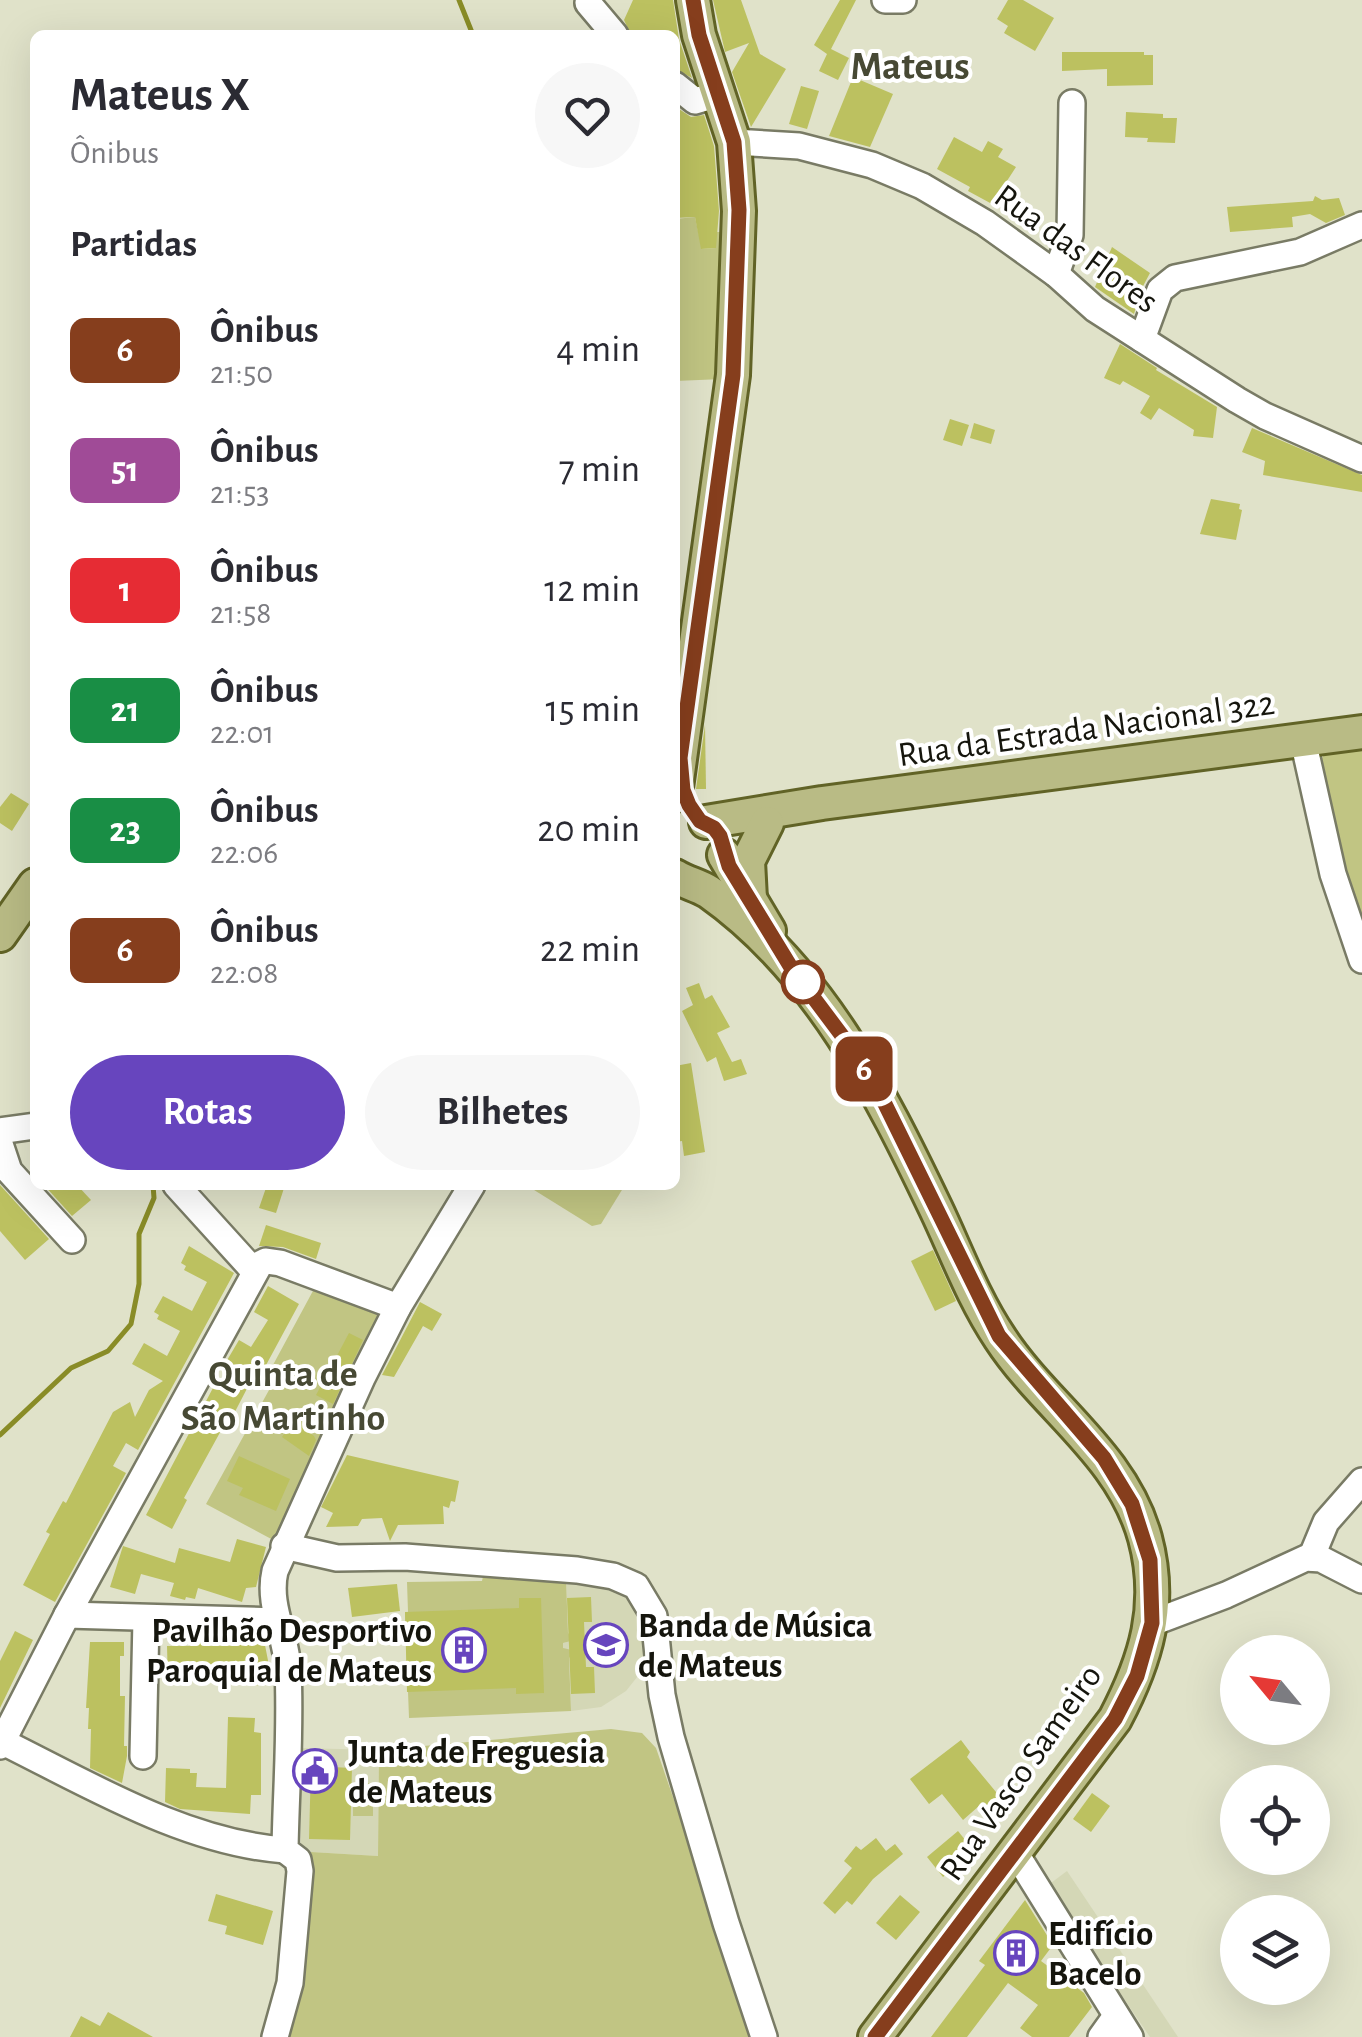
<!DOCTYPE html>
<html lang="pt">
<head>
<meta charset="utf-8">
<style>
  body { margin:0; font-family:"Alegreya Sans",sans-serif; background:#f7f7f7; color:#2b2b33; height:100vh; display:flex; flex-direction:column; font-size:38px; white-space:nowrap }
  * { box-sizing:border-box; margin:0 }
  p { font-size:32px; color:#7c7c81 }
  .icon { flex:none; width:55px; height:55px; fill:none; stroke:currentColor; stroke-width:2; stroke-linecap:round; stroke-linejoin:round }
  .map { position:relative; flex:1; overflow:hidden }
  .details { position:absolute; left:30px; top:30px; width:650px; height:1160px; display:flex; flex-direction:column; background:#fff; border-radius:15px; box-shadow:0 10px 40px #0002 }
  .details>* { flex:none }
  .badge { padding:0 20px; border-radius:15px; font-size:35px; line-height:65px }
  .needle { width:65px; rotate:299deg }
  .buttons { position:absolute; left:1220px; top:1635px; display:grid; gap:20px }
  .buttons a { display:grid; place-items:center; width:110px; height:110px; border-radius:50%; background:#fff; box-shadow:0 10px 40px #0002; font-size:50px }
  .map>.badge { position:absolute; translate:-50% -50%; box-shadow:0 0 0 5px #fff }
  h2 { padding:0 40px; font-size:38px; line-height:90px }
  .round { display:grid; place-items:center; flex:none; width:105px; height:105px; border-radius:52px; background:#f7f7f7 }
  .head { display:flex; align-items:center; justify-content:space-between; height:170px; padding:0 40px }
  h1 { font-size:48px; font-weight:700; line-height:75px }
  .button { display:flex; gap:20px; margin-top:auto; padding:20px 40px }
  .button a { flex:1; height:115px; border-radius:60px; background:#6745be; color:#fff; font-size:40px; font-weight:700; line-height:115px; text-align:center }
  .button a+a { background:#f7f7f7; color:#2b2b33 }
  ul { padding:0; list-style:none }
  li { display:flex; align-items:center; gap:30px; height:120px; padding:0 40px }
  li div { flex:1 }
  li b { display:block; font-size:38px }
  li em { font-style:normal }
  li .badge { min-width:110px; font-weight:700; text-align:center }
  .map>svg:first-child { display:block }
  .built { fill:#d4d7b6 }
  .green { fill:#c1c583 }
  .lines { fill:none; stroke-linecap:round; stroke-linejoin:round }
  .stream { stroke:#898c27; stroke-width:5 }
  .building { fill:#bcc160 }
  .minor-casing { stroke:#797b65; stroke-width:30 }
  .major-casing { stroke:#616326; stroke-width:38 }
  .minor { stroke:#fff; stroke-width:25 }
  .major { stroke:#b9bb85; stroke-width:32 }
  .line-casing { stroke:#fff; stroke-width:22 }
  .line { stroke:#863e1d; stroke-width:15 }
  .stop-dot { fill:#fff; stroke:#863e1d; stroke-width:5 }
  .labels { text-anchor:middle; stroke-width:8; stroke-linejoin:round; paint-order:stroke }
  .street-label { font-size:35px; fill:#15150d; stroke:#fff }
  .poi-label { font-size:35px; font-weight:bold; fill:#15150d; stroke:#fff; text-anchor:start }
  .neighbourhood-label { font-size:38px; font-weight:bold; fill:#474934; stroke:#fff }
  .quarter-label { font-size:40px; font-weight:bold; fill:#474934; stroke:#fff }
</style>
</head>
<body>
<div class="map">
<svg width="1362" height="2037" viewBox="0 0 1362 2037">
  <rect width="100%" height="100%" fill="#e0e2c9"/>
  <g class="built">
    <polygon points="566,1580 601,1584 624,1593 642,1612 648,1657 645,1667 626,1691 601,1707 571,1711 569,1658 575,1651 563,1649 563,1643 575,1640 568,1634"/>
    <polygon points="300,1748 379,1750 378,1856 311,1852 301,1846"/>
    <polygon points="1067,1871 1178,2037 1150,2037 1047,1886"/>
  </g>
  <g class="green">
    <polygon points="695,217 702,249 716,248 715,232 725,232 723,379 675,381 675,219"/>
    <polygon points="1362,744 1362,939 1361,939 1320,767 1321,759 1330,748"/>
    <polygon points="526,1185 625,1185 601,1224 592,1226"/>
    <polygon points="314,1289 388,1319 275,1541 206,1504 274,1381 267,1376"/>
    <polygon points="484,1572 566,1580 568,1633 575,1640 563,1643 563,1648 576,1651 569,1658 571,1711 409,1718 405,1612 408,1612 407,1582 482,1581"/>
    <polygon points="611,1729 642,1733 656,1748 756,2037 286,2037 300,1992 311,1852 378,1856 379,1750"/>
    <rect x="353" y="1783" width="20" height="33"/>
  </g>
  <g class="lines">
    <g class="stream">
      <polyline points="459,0 473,35"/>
      <polyline points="0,1435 71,1368 108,1351 131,1324 139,1284 139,1234 154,1198 153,1185"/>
    </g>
  </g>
  <g class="building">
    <polygon points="633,0 673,0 679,39 692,78 675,69 675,35 631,35 624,20"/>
    <polygon points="713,0 741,0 760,54 786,69 751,127 732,72 749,43 725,52"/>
    <polygon points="840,0 856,0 831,49 849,58 838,80 819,71 827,54 814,45"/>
    <polygon points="1008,0 1023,0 1054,18 1035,51 1004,33 1008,26 997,19"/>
    <polygon points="1062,52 1144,52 1144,55 1153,55 1153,85 1107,86 1107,69 1062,71"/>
    <polygon points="853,77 893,94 870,147 829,136"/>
    <polygon points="801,86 819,91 807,129 789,124"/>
    <polygon points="679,109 691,117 704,115 714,146 719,211 716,248 701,249 695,217 675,218 675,110"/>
    <polygon points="1126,112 1163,114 1163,118 1177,118 1175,143 1147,142 1148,138 1125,137"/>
    <polygon points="954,137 982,152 988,141 1003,149 998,157 1016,167 992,204 968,191 970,187 937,169"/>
    <polygon points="1315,196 1322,200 1339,198 1345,215 1326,223 1310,214 1292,217 1293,227 1230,232 1227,207 1313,201"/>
    <polygon points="1112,247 1150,273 1142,288 1134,314 1095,287"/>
    <polygon points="1120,344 1157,368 1156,370 1217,407 1213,438 1193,436 1194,430 1159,408 1151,420 1140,413 1150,396 1123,381 1120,385 1104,378"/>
    <polygon points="950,419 969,425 962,446 943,440"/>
    <polygon points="974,423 995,430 991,444 970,438"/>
    <polygon points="1252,428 1362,475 1362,492 1263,475 1265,461 1242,452"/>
    <polygon points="1211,499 1240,504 1239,509 1242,510 1236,540 1200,534"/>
    <polygon points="705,725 706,789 696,789"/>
    <polygon points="11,793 29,804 12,831 0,823 0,807"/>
    <polygon points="699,983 705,999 712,995 730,1027 717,1033 732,1062 741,1059 747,1074 724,1081 716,1057 707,1062 682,1011 693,1005 686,988"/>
    <polygon points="691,1063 705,1152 684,1156 682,1141 675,1142 675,1066"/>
    <polygon points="0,1185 49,1239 25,1260 0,1231"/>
    <polygon points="44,1185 77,1185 91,1200 72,1216"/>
    <polygon points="267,1185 285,1185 276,1213 259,1208"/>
    <polygon points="266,1225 321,1243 316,1259 283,1247 259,1246"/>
    <polygon points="189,1246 234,1273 138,1450 126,1443 113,1466 126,1473 55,1602 23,1585 50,1534 46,1532 63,1501 66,1503 113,1412 130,1402 135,1417 149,1390 163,1381 132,1364 144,1343 167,1356 180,1331 157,1319 159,1315 154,1312 163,1296 192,1311 207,1282 184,1270 186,1266 181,1263"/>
    <polygon points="933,1250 956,1301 935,1311 911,1261"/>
    <polygon points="268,1286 299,1304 265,1367 269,1369 260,1384 252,1379 226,1429 223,1427 184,1498 187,1500 172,1529 146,1515 214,1386 225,1392 238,1368 226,1362 239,1340 251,1347 268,1320 254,1312"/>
    <polygon points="420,1302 442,1314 432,1331 423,1326 394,1377 382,1375"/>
    <polygon points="349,1333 363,1340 333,1404 316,1395"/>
    <polygon points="293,1421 314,1436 316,1440 309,1456 282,1437"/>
    <polygon points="347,1455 459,1481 455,1502 451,1501 449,1508 443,1506 444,1524 398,1525 390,1541 382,1518 362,1519 358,1526 326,1527 333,1513 321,1507"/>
    <polygon points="239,1456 290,1479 276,1511 239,1495 243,1488 227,1481"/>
    <polygon points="237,1539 266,1547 256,1587 246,1588 242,1602 198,1588 195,1599 186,1597 185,1600 170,1596 174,1583 141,1574 135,1594 110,1587 123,1546 175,1563 179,1548 230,1562"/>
    <polygon points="397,1584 400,1611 352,1617 348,1588"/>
    <polygon points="591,1597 592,1622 584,1622 586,1667 594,1667 595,1693 571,1694 567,1598"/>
    <polygon points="519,1598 541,1598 544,1693 516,1694 516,1688 407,1692 405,1612 519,1608"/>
    <polygon points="15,1631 33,1640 0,1708 0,1661"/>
    <polygon points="264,1640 272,1681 255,1686 249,1664 215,1662 215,1668 191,1668 191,1678 186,1678 186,1682 168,1682 167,1646 189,1646 189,1642 245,1645"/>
    <polygon points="90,1642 124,1642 124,1656 120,1656 120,1696 125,1696 124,1746 127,1746 127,1756 122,1783 90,1768 91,1729 88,1729 89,1708 86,1708"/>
    <polygon points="228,1717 255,1718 254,1732 261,1733 261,1795 251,1795 250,1814 180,1809 165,1802 166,1768 190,1769 190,1773 197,1773 196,1787 226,1788"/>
    <polygon points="961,1740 970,1752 967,1757 1001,1798 984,1812 979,1806 963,1820 942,1794 929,1804 910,1779"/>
    <polygon points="311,1766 352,1768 350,1840 309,1839"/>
    <polygon points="1092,1793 1110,1806 1091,1832 1073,1819"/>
    <polygon points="958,1831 974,1851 943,1877 927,1857"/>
    <polygon points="876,1838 886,1851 895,1844 903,1854 873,1879 852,1905 847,1901 835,1914 823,1903 852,1868 844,1861 856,1846 861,1850"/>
    <polygon points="216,1894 273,1911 263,1945 225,1934 227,1926 208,1921"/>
    <polygon points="900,1895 920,1912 896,1940 876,1923"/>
    <polygon points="1025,1900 1053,1945 1041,1961 1084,1993 1092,2007 1069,2037 1032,2037 1020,2028 1038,2005 1008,1983 967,2037 931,2037 985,1965 979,1961"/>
    <polygon points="108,2012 153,2037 70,2037 81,2016 100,2026"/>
  </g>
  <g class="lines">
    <g class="minor-casing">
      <g id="minor">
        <polyline points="885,0 903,0"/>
        <polyline points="588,3 615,35"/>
        <polyline points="675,85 695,101 719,94"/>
        <polyline points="734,142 799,146 872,165 922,186 985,223 1056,274 1095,309 1237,400 1265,416 1362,459"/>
        <polyline points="1056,274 1070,235 1072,103"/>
        <polyline points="1142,339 1160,290 1175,278 1300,252 1362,225"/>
        <polyline points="1303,740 1333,874 1362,960"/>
        <polyline points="0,1131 35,1126"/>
        <polyline points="0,1144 9,1171 72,1240"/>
        <polyline points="176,1185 254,1271"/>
        <polyline points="284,1546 337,1558 405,1557 577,1570 613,1576 636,1586 654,1616 662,1695 671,1737 726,1923 764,2037"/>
        <polyline points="1311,1558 1326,1522 1362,1481"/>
        <polyline points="67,1615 278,1621"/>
        <polyline points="1152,1623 1226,1595 1306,1558 1321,1559 1362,1580"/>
        <path d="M3,1742C90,1785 186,1843 285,1850"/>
        <polyline points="0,1746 67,1615 260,1264 266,1261 280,1263 398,1307"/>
        <polyline points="143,1756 146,1619"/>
        <polyline points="1015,1852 1130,2037"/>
        <path d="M275,2037L290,1983L300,1871L298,1860L285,1850C286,1790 291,1730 288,1670C287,1636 267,1606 275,1571L362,1378L398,1307L472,1185"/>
        <polyline points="1101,2037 1116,2016"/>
      </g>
    </g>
    <g class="major-casing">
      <g id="major">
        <polyline points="675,795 733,375 739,211 734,142 699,35 693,0"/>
        <polyline points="706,822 822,803 1362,732"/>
        <polyline points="724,855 769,931"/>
        <path d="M675,876C686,883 698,885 709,892C818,969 880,1092 936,1209C956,1251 973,1298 1000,1338C1045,1407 1122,1454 1145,1538C1163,1605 1146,1660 1115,1719L875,2037"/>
        <polyline points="750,899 748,861 767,823"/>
        <polyline points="0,935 35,885"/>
      </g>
    </g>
    <use href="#minor" class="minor"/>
    <use href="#major" class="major"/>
  </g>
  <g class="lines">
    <g class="line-casing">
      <polyline id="line" points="693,0 699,35 734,142 739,210 733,375 680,758 683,790 689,805 700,821 714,828 720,836 729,866 792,969 855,1053 885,1104 999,1336 1104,1458 1132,1504 1150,1560 1152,1623 1137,1676 1115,1719 875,2037"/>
    </g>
    <use href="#line" class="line"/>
  </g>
  <defs>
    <g id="school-ring" transform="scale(2.25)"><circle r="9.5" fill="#fff" stroke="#6745be" stroke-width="1.5"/><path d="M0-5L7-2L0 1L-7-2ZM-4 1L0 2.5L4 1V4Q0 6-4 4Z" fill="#6745be"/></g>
    <g id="building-ring" transform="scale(2.25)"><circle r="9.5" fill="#fff" stroke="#6745be" stroke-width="1.5"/><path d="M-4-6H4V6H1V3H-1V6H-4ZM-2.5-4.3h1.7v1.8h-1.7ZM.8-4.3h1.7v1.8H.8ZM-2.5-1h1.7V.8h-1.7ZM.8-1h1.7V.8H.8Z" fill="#6745be"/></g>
    <g id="civic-ring" transform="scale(2.25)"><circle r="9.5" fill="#fff" stroke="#6745be" stroke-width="1.5"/><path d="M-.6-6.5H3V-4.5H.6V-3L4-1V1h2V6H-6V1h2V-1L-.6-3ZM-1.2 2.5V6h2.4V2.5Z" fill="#6745be"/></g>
  </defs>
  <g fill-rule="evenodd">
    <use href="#school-ring" x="606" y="1645"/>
    <use href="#building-ring" x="464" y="1650"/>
    <use href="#civic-ring" x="315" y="1771"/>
    <use href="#building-ring" x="1016" y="1953"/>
  </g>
  <circle class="stop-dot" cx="803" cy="982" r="20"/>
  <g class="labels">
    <g class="street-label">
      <text transform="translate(1077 248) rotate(36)" y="12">Rua das Flores</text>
      <text transform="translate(1086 728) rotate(-8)" y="12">Rua da Estrada Nacional 322</text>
      <text transform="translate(1020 1772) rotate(-55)" y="12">Rua Vasco Sameiro</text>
    </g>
    <g class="poi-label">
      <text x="638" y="1637">Banda de Música<tspan x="638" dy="40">de Mateus</tspan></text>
      <text x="432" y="1642" text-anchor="end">Pavilhão Desportivo<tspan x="432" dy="40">Paroquial de Mateus</tspan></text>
      <text x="348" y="1763">Junta de Freguesia<tspan x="348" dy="40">de Mateus</tspan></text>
      <text x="1048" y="1945">Edifício<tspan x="1048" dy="40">Bacelo</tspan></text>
    </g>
    <g class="neighbourhood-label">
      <text x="283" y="1386">Quinta de<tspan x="283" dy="44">São Martinho</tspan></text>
    </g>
    <g class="quarter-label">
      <text x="910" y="79">Mateus</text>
    </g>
  </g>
</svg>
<div class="buttons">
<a><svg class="needle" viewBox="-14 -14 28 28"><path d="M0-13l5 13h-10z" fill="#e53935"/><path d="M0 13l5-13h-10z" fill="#7c7c81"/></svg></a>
<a><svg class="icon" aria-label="locate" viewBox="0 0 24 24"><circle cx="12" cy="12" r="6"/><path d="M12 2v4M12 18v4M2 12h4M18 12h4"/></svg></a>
<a><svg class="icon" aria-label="layers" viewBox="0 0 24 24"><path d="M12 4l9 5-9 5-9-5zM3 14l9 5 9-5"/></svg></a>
</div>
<b class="badge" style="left:864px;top:1069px;background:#863e1d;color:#fff">6</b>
<section class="details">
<div class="head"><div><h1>Mateus X</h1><p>Ônibus</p></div><a class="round"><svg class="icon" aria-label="heart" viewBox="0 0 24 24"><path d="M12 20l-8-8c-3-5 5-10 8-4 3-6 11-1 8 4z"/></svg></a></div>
<h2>Partidas</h2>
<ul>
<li><span class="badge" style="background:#863e1d;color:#fff">6</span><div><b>Ônibus</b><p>21:50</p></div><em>4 min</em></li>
<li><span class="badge" style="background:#a04b97;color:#fff">51</span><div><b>Ônibus</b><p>21:53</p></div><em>7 min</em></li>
<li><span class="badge" style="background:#e62c34;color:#fff">1</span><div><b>Ônibus</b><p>21:58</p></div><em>12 min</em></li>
<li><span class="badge" style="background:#198e45;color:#fff">21</span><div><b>Ônibus</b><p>22:01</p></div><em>15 min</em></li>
<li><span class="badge" style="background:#198e45;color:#fff">23</span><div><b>Ônibus</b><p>22:06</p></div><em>20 min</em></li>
<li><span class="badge" style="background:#863e1d;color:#fff">6</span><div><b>Ônibus</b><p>22:08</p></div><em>22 min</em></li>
</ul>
<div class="button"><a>Rotas</a><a>Bilhetes</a></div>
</section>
</div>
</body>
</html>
